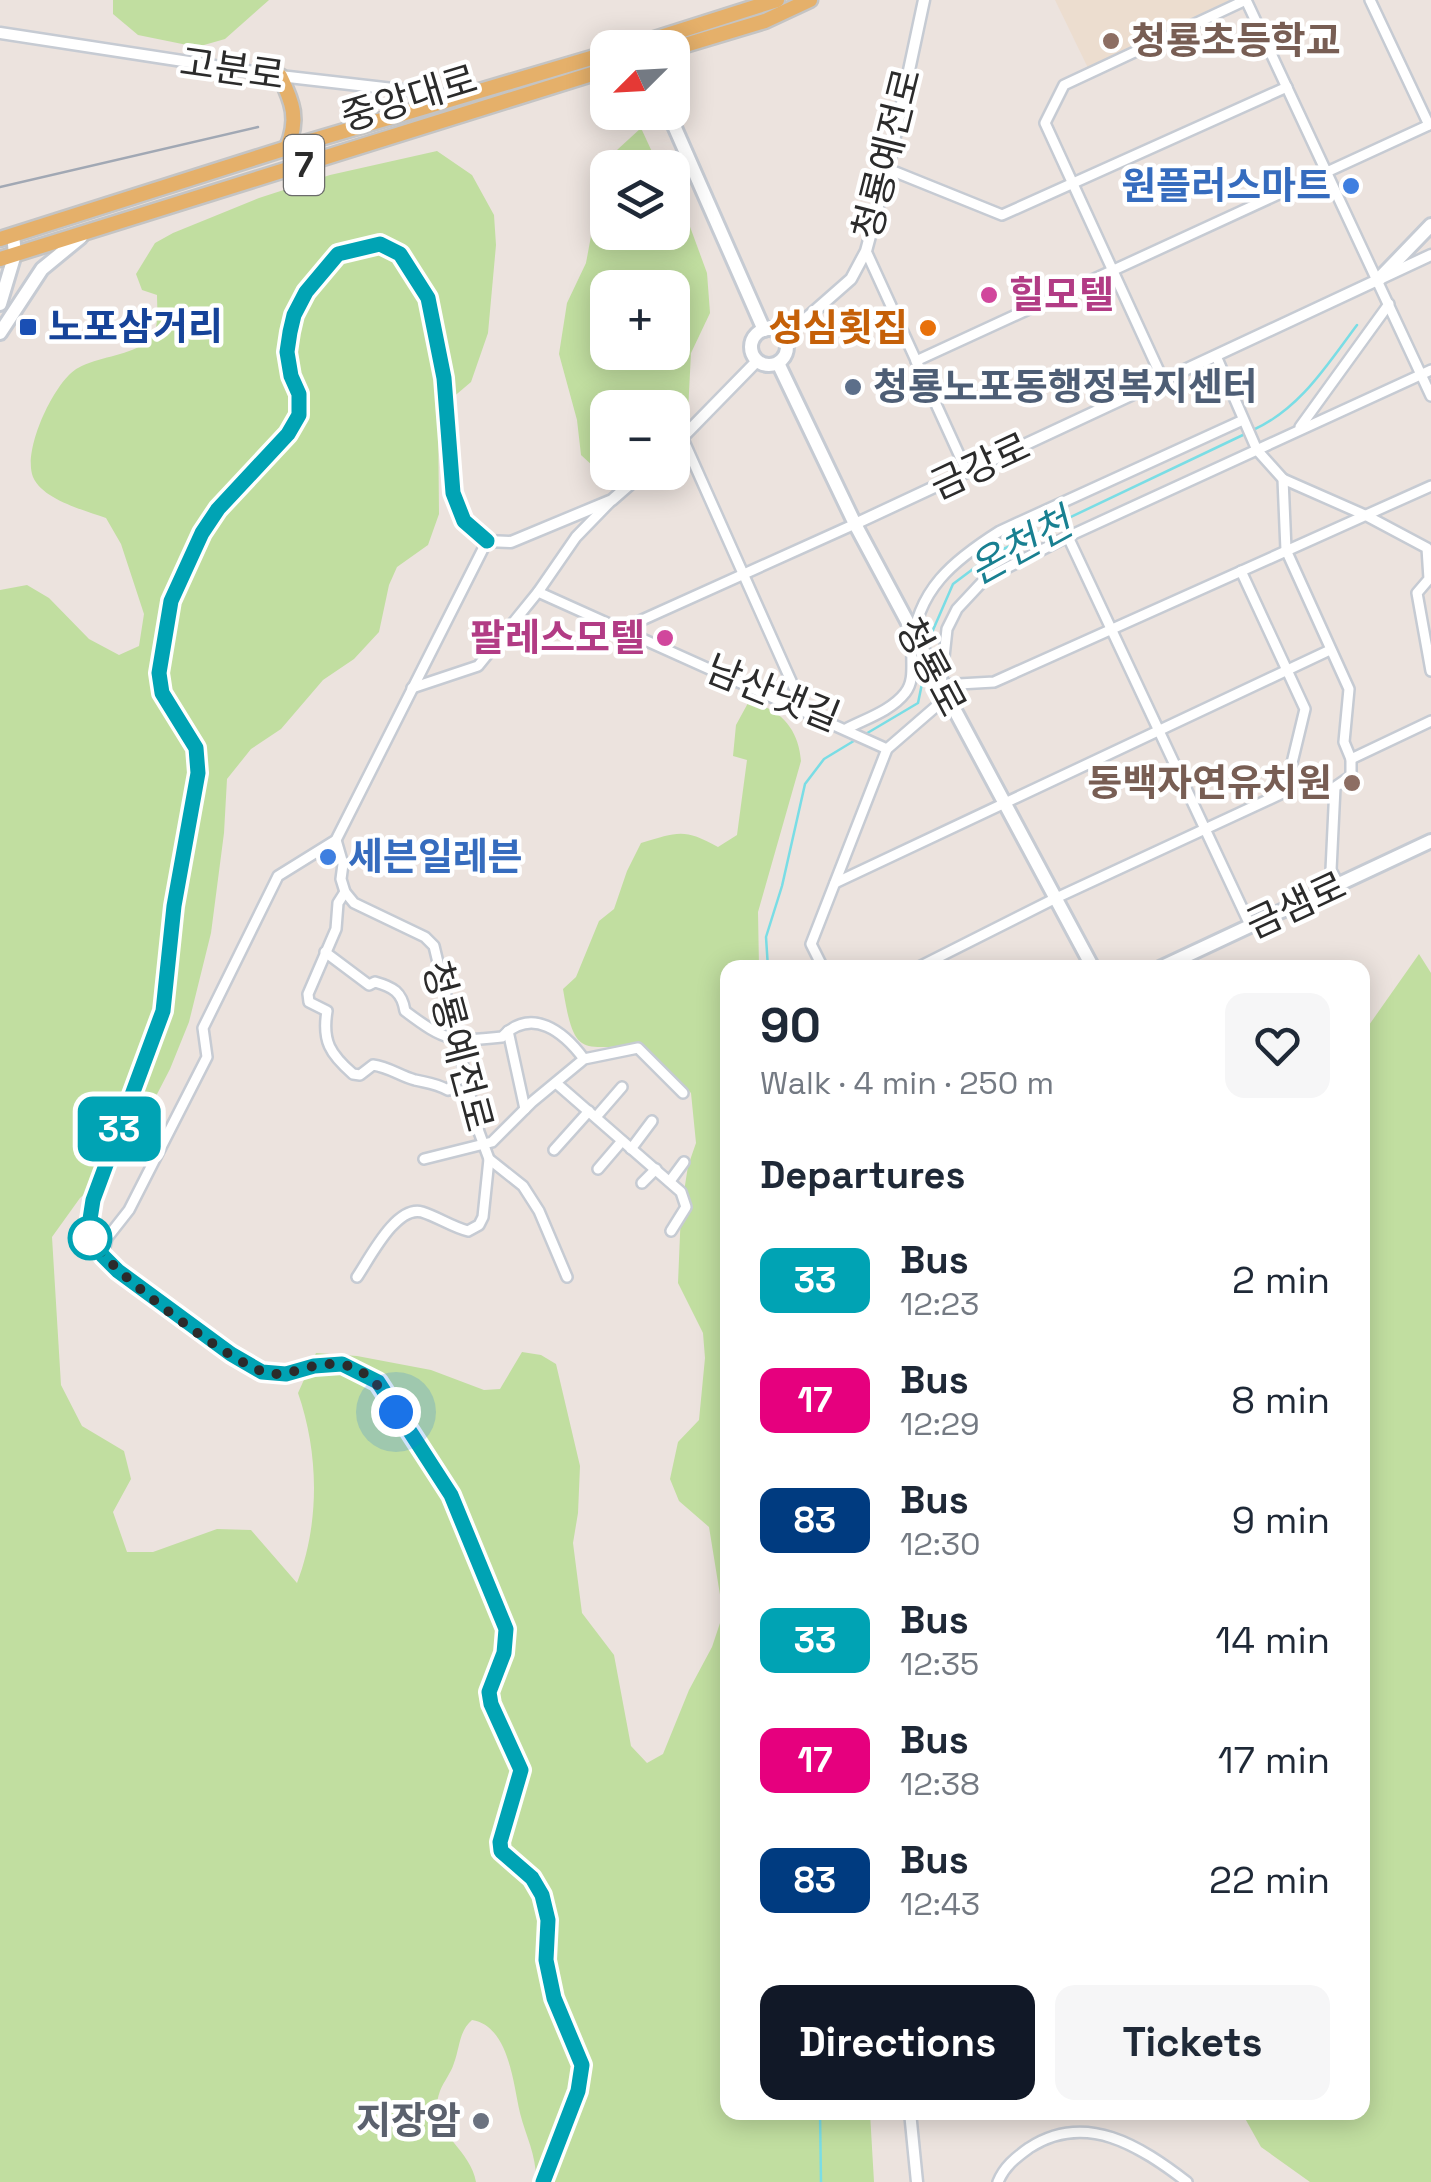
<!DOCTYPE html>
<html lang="en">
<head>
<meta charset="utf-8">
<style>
  body { margin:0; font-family:"Space Grotesk","Noto Sans KR",sans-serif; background:#f6f6f7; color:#1f2937; height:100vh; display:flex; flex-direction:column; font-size:38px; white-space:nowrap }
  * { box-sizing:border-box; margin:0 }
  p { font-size:32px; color:#747a83 }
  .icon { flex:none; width:55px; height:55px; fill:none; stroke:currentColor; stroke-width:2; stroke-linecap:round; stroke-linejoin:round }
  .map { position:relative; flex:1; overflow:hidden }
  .panel { position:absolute; left:720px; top:960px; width:650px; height:1160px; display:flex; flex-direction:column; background:#fff; border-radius:20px; box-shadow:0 5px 25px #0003 }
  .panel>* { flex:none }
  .badge { padding:0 20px; border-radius:15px; font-size:35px; line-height:65px }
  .needle { width:65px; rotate:246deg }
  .fabs { position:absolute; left:590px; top:30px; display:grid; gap:20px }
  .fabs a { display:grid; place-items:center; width:100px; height:100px; border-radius:20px; background:#fff; box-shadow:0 5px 25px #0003; font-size:50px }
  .you { position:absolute; width:50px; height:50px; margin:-25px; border:8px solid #fff; border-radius:50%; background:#1a73e8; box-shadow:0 0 0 15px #1a73e833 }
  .map>.badge { position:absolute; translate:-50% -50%; box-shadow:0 0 0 5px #fff }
  h2 { padding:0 40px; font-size:38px; line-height:90px }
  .round { display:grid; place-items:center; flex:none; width:105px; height:105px; border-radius:20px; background:#f6f6f7 }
  .overview { display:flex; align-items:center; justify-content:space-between; height:170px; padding:0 40px }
  h1 { font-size:48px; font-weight:600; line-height:75px }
  .action { display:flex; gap:20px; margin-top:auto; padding:20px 40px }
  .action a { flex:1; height:115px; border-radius:20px; background:#111827; color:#fff; font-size:40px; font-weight:600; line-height:115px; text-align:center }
  .action a+a { background:#f6f6f7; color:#1f2937 }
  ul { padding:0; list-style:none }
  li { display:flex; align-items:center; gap:30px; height:120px; padding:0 40px }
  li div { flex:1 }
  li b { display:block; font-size:38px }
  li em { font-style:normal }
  li .badge { min-width:110px; font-weight:700; text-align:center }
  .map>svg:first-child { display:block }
  .education { fill:#ecddcf }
  .green { fill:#c1dea0; fill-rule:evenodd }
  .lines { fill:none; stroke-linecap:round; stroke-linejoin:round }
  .stream { stroke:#7adde5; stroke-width:2.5 }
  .minor-casing { stroke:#c6cbd3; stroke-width:14 }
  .tertiary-casing { stroke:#c6cbd3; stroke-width:15 }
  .secondary-casing { stroke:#c6cbd3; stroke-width:18 }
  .primary-casing { stroke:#c4c4c4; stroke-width:19 }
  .minor { stroke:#fff; stroke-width:9 }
  .tertiary { stroke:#fff; stroke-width:10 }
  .secondary { stroke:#fff; stroke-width:12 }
  .primary { stroke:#e5b06a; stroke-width:14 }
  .rail { stroke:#a1a8b4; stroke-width:2.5 }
  .line-casing { stroke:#fff; stroke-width:22 }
  .line { stroke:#00a3b4; stroke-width:15 }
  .walk { stroke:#2b2b2b; stroke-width:10; stroke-dasharray:0 18 }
  .education-dot { fill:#8d6e63; stroke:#fff; stroke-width:4 }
  .shop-dot { fill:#3f7fe0; stroke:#fff; stroke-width:4 }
  .hotel-dot { fill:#d1479c; stroke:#fff; stroke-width:4 }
  .transit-dot { fill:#1a4fb4; stroke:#fff; stroke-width:4 }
  .food-dot { fill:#e8710a; stroke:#fff; stroke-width:4 }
  .service-dot { fill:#5c6f8a; stroke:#fff; stroke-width:4 }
  .stop-dot { fill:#fff; stroke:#00a3b4; stroke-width:5 }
  .worship-dot { fill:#6b7280; stroke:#fff; stroke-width:4 }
  .labels { text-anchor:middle; stroke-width:9; stroke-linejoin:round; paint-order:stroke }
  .shield { fill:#fff; stroke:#6b6b6b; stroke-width:2.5 }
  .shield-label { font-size:35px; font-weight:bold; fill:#2b2b2b }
  .education-label { font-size:38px; font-weight:bold; fill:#785e54; stroke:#fff; text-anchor:start }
  .street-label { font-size:38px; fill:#2b2b2b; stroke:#fff }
  .shop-label { font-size:38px; font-weight:bold; fill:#366cbe; stroke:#fff; text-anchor:end }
  .hotel-label { font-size:38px; font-weight:bold; fill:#b23c85; stroke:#fff; text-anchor:start }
  .transit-label { font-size:38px; font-weight:bold; fill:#164399; stroke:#fff; text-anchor:start }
  .food-label { font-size:38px; font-weight:bold; fill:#c56008; stroke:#fff; text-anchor:end }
  .service-label { font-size:38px; font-weight:bold; fill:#4e5e75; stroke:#fff; text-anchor:start }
  .worship-label { font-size:38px; font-weight:bold; fill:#5b616d; stroke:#fff; text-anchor:end }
  .water-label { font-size:40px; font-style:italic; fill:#198091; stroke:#fff }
</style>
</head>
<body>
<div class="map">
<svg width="1431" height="2182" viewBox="0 0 1431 2182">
  <rect width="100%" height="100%" fill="#ece3de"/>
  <polygon class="education" points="1055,0 1240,0 1088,68"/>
  <g class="green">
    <polygon points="113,0 269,0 225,39 197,47 138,35 113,14"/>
    <path d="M641,128L659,167L608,168V232H672L673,193L689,224L707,273L710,313L691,353L688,412L673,428L672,408H608V472L615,473L605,477L581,455L577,420L559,354L567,303L586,263L605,161ZM608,288H672V352H608Z"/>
    <path d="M437,151L472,175L494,215L496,245L488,333L471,382L438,410L439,514L428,545L397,567L389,585L379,632L354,659L323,680L281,729L251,749L227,779L224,833L211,933L189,1022L170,1069L123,1160L80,1198L52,1237L61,1385L82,1426L124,1451L131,1479L113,1512L127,1552H153L217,1529L251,1530L297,1583C320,1523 319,1453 298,1393L316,1353L357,1356L431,1370L484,1390L500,1389L522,1352L541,1355L556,1364L580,1466L578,1513L573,1543L582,1613L614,1655L631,1746L647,1763L663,1754L689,1690L712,1647L721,1620V1601L709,1527L679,1501L670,1479L678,1442L699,1420L705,1358L703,1333L678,1283L681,1211L688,1166L696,1143L691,1093L644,1046C582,1045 575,1062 563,989L576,977L599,921L614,909L627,871L641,843C678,832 684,828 718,847L737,835L747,760L733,756L736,725L748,703C780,706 799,730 801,761L758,912L759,967L728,968V2112L870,2113L874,2182H536C537,2156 526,2137 520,2113C513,2083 509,2026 472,2020C459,2031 460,2047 454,2063C451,2073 444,2081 440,2091C425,2131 470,2146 476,2182H0V590L27,585L49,598L89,639L119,655L139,646L144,614L121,544L106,518C84,510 43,500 33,477C22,450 55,380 78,368C98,357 125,356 144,344C161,334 157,312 157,295L142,290L136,274L155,243L173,233L259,198L330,175Z"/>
    <polygon points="1419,954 1431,973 1431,2182 1310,2182 1261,2147 1242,2113 1362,2112 1362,1035"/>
  </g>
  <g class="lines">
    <g class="stream">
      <path d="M1253,430C1300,409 1327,365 1357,325"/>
      <polyline points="929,652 933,630 953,584 993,554 1245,434"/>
      <polyline points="864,735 918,703 925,669"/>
      <polyline points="768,968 766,937 782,886 805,784 824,759 857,739"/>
      <polyline points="820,2112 821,2182"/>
    </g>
    <g class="minor-casing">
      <g id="minor">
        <polyline points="1246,0 1431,396"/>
        <polyline points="1370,0 1429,125"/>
        <polyline points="888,169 1002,215 1287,87"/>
        <polyline points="866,251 967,472"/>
        <polyline points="1216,356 1257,450 1283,479 1286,550 1349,689 1344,742 1351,759 1351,776 1335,787 1331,870 1339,885"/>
        <polyline points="916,361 1431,124"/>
        <polyline points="1431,370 1065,538 985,579 957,609 947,629 941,685 994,682 1431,486"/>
        <polyline points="1163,380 1045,123 1064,85 1246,0"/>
        <polyline points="1300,427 1389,304"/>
        <polyline points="683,439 804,710"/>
        <polyline points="1283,479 1367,516 1427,548 1429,579 1417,593 1431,671"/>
        <polyline points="1068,537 1251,927"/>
        <polyline points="538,592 887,749"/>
        <polyline points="622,629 855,524"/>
        <polyline points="412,688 478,666 538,592 576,537 610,502"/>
        <path d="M846,729C865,719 891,711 905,693C915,681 911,663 912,649C916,590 954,560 1000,531L1243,420"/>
        <polyline points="1351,759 1431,721"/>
        <polyline points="336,840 343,864 341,879 345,892 354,903 425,937 434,946 479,1132 489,1159 523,1186 539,1211 567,1277"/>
        <polyline points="835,883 1330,650"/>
        <path d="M345,892L338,903L336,929L308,994L309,1002L327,1011C322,1041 330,1054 353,1074L360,1075L373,1065C389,1067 400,1076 415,1080C428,1083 435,1083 448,1090L456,1081L467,1076"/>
        <path d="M325,952L369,985L375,982C393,987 402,992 405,1011C446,1042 452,1042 502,1037C532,1006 564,1032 584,1059"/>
        <polyline points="823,968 811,944 887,749 947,697"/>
        <polyline points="917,968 1054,899 1285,792 1305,709 1241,571"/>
        <polyline points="508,1031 525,1109"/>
        <polyline points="556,1083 681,1192 686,1207 671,1231"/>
        <polyline points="596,1117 622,1087"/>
        <polyline points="631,1149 652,1121"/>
        <polyline points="554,1150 589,1111"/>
        <polyline points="424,1159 492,1142 532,1102 584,1059 638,1048 683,1093"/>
        <polyline points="598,1169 622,1141"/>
        <polyline points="670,1181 684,1162"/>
        <polyline points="642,1183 656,1169"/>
        <polyline points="103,1256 107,1238 129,1210 207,1057 203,1028 278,876 336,840 487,541"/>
        <path d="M357,1277C370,1258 396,1205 422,1212C438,1217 452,1227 468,1231L479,1225L483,1217L489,1159"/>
        <path d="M998,2182C1004,2167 1015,2158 1029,2148C1086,2111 1140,2146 1187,2182"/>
      </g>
    </g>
    <g class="tertiary-casing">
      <g id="tertiary">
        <polyline points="0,33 280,76 454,96"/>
        <polyline points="785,337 851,279 866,251 888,169 924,0"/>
        <polyline points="672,448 757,361"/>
        <polyline points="855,524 1431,255"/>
        <polyline points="910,2112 917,2182"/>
        <polyline points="543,2182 578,2091 582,2065 554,1998 546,1960 549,1919 542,1895 531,1878 501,1851 500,1842 521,1770 489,1692 505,1653 507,1629 451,1495 378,1382 342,1364 314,1366 285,1374 262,1372 231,1354 118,1271 91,1243 88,1221 163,1011 175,905 198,773 196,748 163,693 159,673 171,601 202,533 218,509 288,435 299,415 299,394 287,352 294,315 314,280 337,254 356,247 381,244 399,254 407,262 428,298 434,319 444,378 453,493 464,521 487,541 511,542 612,500 644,472"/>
      </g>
    </g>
    <g class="secondary-casing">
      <g id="secondary">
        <polyline points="668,112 764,330"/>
        <polyline points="1378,280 1431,225"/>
        <polyline points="0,304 15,254 13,235"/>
        <circle cx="769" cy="347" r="18"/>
        <polyline points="0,333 42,269 81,237"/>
        <polyline points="778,363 855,524 1093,968"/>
        <polyline points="1160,968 1431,841"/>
      </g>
    </g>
    <g class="primary-casing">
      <g id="primary">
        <polyline points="626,48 777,0"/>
        <polyline points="672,49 765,21 810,0"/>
        <path d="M280,76C293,103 299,119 287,148"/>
        <polyline points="0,239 287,148 608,53"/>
        <polyline points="0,259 608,69"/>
      </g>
    </g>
    <use href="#minor" class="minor"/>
    <use href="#tertiary" class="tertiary"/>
    <use href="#secondary" class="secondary"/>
    <use href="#primary" class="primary"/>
    <polyline class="rail" points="0,187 258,127"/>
  </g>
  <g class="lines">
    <g class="line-casing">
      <polyline id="line" points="487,541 464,521 453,493 444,378 428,298 400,254 380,244 338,254 306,292 294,315 290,332 287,352 291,376 299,394 299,415 288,434 218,509 202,533 171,601 159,673 162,693 196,748 198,773 174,906 163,1011 93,1200 88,1232 103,1256 118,1271 231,1354 262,1372 286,1374 314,1366 342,1364 378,1382 451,1495 506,1629 504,1653 489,1692 491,1704 521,1770 500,1842 501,1851 532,1878 542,1895 548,1920 546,1960 554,1998 582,2065 578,2091 543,2182"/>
    </g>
    <use href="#line" class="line"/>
    <path class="walk" d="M90,1238C104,1267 233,1365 265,1372C281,1377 294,1371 310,1367C354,1356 375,1376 396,1412"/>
  </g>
  <g class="education-dot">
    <circle cx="1111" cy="41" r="10"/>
    <circle cx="1352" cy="783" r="10"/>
  </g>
  <g class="shop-dot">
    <circle cx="1351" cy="186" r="10"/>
    <circle cx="328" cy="857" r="10"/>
  </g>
  <g class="hotel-dot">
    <circle cx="989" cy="295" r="10"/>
    <circle cx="665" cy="638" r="10"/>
  </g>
  <rect class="transit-dot" x="18" y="317" width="20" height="20" rx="5"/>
  <circle class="food-dot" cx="928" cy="328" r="10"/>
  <circle class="service-dot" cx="853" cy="387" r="10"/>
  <circle class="stop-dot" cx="90" cy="1238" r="20"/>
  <circle class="worship-dot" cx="481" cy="2121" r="10"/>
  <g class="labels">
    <rect class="shield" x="284" y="135" width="40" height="60" rx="8"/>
    <g class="shield-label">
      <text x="304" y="177">7</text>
    </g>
    <g class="education-label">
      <text x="1131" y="54">청룡초등학교</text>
      <text x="1332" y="796" text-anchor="end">동백자연유치원</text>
    </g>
    <g class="street-label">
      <text transform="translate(232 69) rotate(8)" y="13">고분로</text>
      <text transform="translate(409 98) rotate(-17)" y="13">중앙대로</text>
      <text transform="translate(887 154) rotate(-76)" y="13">청룡예전로</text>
      <text transform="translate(980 466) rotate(-25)" y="13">금강로</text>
      <text transform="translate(931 667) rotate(62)" y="13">청룡로</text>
      <text transform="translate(773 693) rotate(22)" y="13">남산냇길</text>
      <text transform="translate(1296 905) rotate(-25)" y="13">금샘로</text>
      <text transform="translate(458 1046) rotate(75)" y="13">청룡예전로</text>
    </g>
    <g class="shop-label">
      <text x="1331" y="199">원플러스마트</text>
      <text x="348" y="870" text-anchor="start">세븐일레븐</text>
    </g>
    <g class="hotel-label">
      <text x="1009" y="308">힐모텔</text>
      <text x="645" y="651" text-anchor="end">팔레스모텔</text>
    </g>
    <g class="transit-label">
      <text x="48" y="340">노포삼거리</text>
    </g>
    <g class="food-label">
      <text x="908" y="341">성심횟집</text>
    </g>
    <g class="service-label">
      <text x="873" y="400">청룡노포동행정복지센터</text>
    </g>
    <g class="worship-label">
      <text x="461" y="2134">지장암</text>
    </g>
    <g class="water-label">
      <text transform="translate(1020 546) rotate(-29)" y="14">온천천</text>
    </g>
  </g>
</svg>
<div class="fabs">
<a><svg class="needle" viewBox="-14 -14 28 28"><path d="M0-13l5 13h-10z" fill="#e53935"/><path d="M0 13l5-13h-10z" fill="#747a83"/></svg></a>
<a><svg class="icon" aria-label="layers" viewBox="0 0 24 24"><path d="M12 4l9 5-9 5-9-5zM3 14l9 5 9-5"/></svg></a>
<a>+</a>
<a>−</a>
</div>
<div class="you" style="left:396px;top:1412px"></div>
<b class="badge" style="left:119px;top:1129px;background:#00a3b4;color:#fff">33</b>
<section class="panel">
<div class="overview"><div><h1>90</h1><p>Walk · 4 min · 250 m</p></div><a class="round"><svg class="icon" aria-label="heart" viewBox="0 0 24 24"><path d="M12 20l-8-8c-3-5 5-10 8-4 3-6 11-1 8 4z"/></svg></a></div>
<h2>Departures</h2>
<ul>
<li><span class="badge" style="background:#00a3b4;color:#fff">33</span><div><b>Bus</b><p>12:23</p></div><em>2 min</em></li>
<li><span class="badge" style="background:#e6007e;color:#fff">17</span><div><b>Bus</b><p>12:29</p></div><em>8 min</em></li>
<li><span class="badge" style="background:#003b80;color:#fff">83</span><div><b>Bus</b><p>12:30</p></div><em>9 min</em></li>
<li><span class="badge" style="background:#00a3b4;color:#fff">33</span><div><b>Bus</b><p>12:35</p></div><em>14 min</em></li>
<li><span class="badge" style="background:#e6007e;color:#fff">17</span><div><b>Bus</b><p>12:38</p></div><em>17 min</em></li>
<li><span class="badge" style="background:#003b80;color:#fff">83</span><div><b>Bus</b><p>12:43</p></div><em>22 min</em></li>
</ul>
<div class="action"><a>Directions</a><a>Tickets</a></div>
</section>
</div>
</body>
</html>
